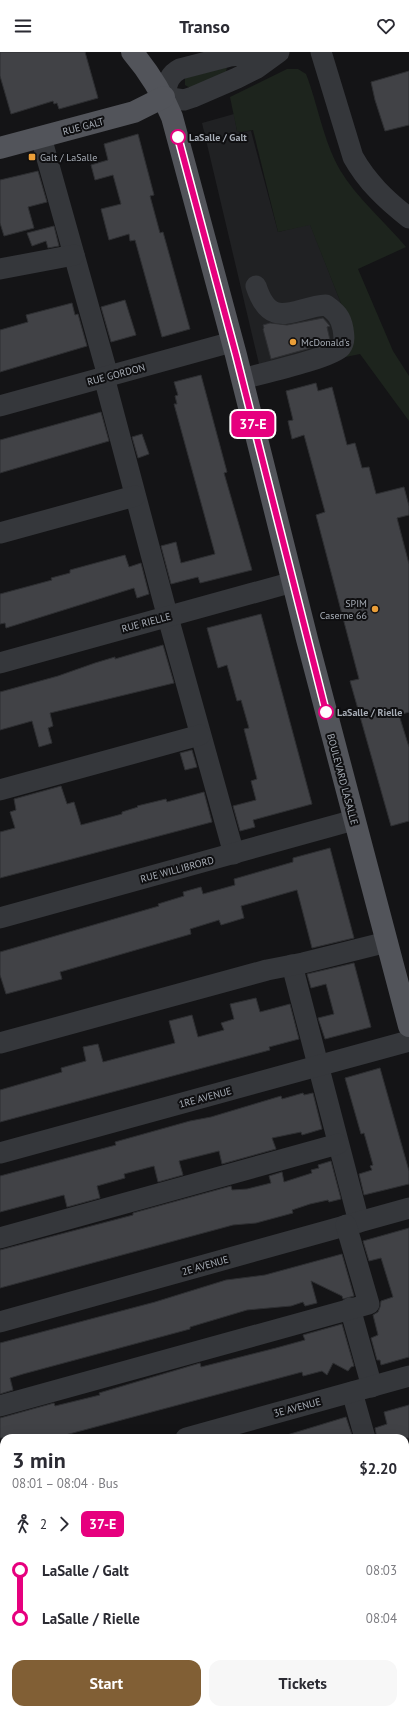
<!DOCTYPE html>
<html lang="en">
<head>
<meta charset="utf-8">
<style>
  body { margin:0; font-family:"PT Sans",sans-serif; background:#f7f7f7; color:#2b2b33; height:100vh; display:flex; flex-direction:column; font-size:15px; white-space:nowrap }
  * { box-sizing:border-box; margin:0 }
  p { font-size:13px; color:#7c7c81 }
  .icon { flex:none; width:22px; height:22px; fill:none; stroke:currentColor; stroke-width:2; stroke-linecap:round; stroke-linejoin:round }
  .map { position:relative; flex:1; overflow:hidden }
  .drawer { position:absolute; left:0px; top:1382px; width:409px; height:280px; display:flex; flex-direction:column; background:#fff; border-radius:12px 12px 0 0; box-shadow:0 4px 16px #0002 }
  .drawer>* { flex:none }
  .badge { padding:0 8px; border-radius:6px; font-size:14px; line-height:26px }
  .map>.badge { position:absolute; translate:-50% -50%; box-shadow:0 0 0 2px #fff }
  .legs { display:flex; align-items:center; gap:6px; height:44px; padding:0 12px; font-size:13px }
  .legs p { margin-inline-start:auto }
  .overview { display:flex; align-items:center; justify-content:space-between; height:68px; padding:0 12px }
  h1 { font-size:22px; font-weight:700; line-height:30px }
  .button { display:flex; gap:8px; margin-top:auto; padding:8px 12px }
  .button a { flex:1; height:46px; border-radius:12px; background:#815f35; color:#fff; font-size:16px; font-weight:700; line-height:46px; text-align:center }
  .button a+a { background:#f7f7f7; color:#2b2b33 }
  ul { padding:0 12px; list-style:none }
  li { display:flex; align-items:center; gap:14px; height:48px; font-size:15px }
  li i { display:grid; place-items:center; width:6px; height:100%; margin:0 5px; background:currentColor }
  li i::after { content:''; width:10px; height:10px; margin:-5px; border:3px solid; border-radius:50%; background:#fff }
  li p { margin-inline-start:auto }
  li:first-child i { background:linear-gradient(#0000 50%,currentColor 0) }
  li:last-child i { background:linear-gradient(currentColor 50%,#0000 0) }
  header { display:flex; justify-content:space-between; align-items:center; height:52px; padding:0 12px; background:#fff; font-size:18px; font-weight:700 }
  .map>svg:first-child { display:block }
  .built { fill:#202123 }
  .green { fill:#1d241d }
  .building { fill:#414246; stroke:#2e2f32 }
  .lines { fill:none; stroke-linecap:round; stroke-linejoin:round }
  .minor { stroke:#35373b; stroke-width:21 }
  .major { stroke:#52545a; stroke-width:22 }
  .line-1-casing { stroke:#fff; stroke-width:9 }
  .line-1 { stroke:#e6007e; stroke-width:6 }
  .stop-1-dot { fill:#fff; stroke:#e6007e; stroke-width:2 }
  .poi-dot { fill:#ea9e38; stroke:#0f0f11; stroke-width:1.5 }
  .labels { text-anchor:middle; stroke-width:4; stroke-linejoin:round; paint-order:stroke }
  .street-label { font-size:10px; fill:#a7adb6; stroke:#0f0f11 }
  .stop-label { font-size:10px; font-weight:bold; fill:#a7adb6; stroke:#0f0f11; text-anchor:start }
  .poi-label { font-size:10px; fill:#a7adb6; stroke:#0f0f11; text-anchor:start }
</style>
</head>
<body>
<header><svg class="icon" aria-label="menu" viewBox="0 0 24 24"><path d="M4 6h16M4 12h16M4 18h16"/></svg>Transo<svg class="icon" aria-label="heart" viewBox="0 0 24 24"><path d="M12 20l-8-8c-3-5 5-10 8-4 3-6 11-1 8 4z"/></svg></header>
<div class="map">
<svg width="409" height="1662" viewBox="0 0 409 1662">
  <rect width="100%" height="100%" fill="#141416"/>
  <polygon class="built" points="234,62 237,79 241,80 251,79 278,180 310,172 346,264 350,282 263,329 202,71"/>
  <g class="green">
    <polygon points="227,15 226,20 190,36 185,33 185,26"/>
    <path d="M287,17H298L306,22C318,53 323,88 340,118C356,145 385,170 406,195L358,217L393,299L409,324V369L360,302L336,307L346,264L310,173L278,180L253,78L241,80L237,79L230,45Z"/>
  </g>
  <g class="building">
    <polygon points="0,0 85,0 98,46 59,57 57,51 54,52 53,49 11,62 0,24"/>
    <polygon points="409,19 409,73 385,79 375,48 371,30"/>
    <polygon points="138,82 154,143 150,144 160,181 163,180 190,277 162,285 135,188 130,189 129,182 109,188 101,157 121,152 113,123 95,128 91,113 108,108 104,92"/>
    <polygon points="38,119 47,150 28,155 34,176 4,184 0,171 0,128"/>
    <polygon points="54,174 59,194 48,196 46,189 32,194 27,181"/>
    <polygon points="125,248 136,283 111,290 101,255"/>
    <polygon points="72,251 75,263 78,262 87,294 0,320 0,278 28,270 26,263"/>
    <polygon points="323,266 330,274 327,275 330,288 307,297 271,307 263,277 264,276 263,273 270,271 287,273"/>
    <polygon points="201,323 227,420 224,421 252,518 200,531 198,525 171,532 161,494 176,490 181,511 215,502 174,352 177,352 175,344 178,343 174,330"/>
    <polygon points="316,331 318,339 332,335 347,393 355,391 362,416 369,415 376,442 404,435 409,454 409,463 397,466 409,512 409,660 399,663 409,695 409,769 391,774 350,629 359,627 316,463 325,460 304,383 292,387 288,369 293,368 286,339"/>
    <polygon points="101,360 109,389 0,421 0,388"/>
    <polygon points="142,382 149,402 138,406 132,385"/>
    <polygon points="125,503 129,515 141,511 149,542 137,546 134,536 6,576 5,571 0,572 0,542 52,528 51,526 70,521 70,518"/>
    <polygon points="261,562 312,752 253,768 255,775 240,779 233,754 256,748 251,729 257,727 244,677 249,676 241,648 237,649 227,613 218,616 207,576"/>
    <polygon points="163,593 174,631 50,661 53,674 48,676 52,691 39,695 32,669 0,678 0,640 58,624 95,611 115,605 115,607"/>
    <polygon points="192,698 197,715 185,718 180,701"/>
    <polygon points="61,734 67,752 74,750 81,773 122,762 122,760 138,755 137,754 166,747 167,750 204,740 212,770 0,826 0,780 15,776 10,760 16,758 14,747"/>
    <polygon points="330,796 354,886 312,896 297,838 241,854 244,866 221,873 219,868 190,877 191,882 60,920 62,927 6,942 0,923 0,900 159,854 158,852 184,844 183,840 201,835 203,842 235,833 234,827 293,810 293,806"/>
    <polygon points="354,911 371,975 325,987 318,966 334,962 326,932 311,936 307,922"/>
    <polygon points="256,946 260,960 290,952 299,987 269,995 270,998 0,1070 0,1038 62,1020 61,1016 86,1009 83,995 98,992 103,1010 175,991 169,969 192,963 198,985 224,978 221,971 234,967 230,952"/>
    <polygon points="380,1016 409,1119 409,1132 364,1143 359,1122 372,1118 370,1114 373,1113 364,1081 361,1082 345,1026"/>
    <polygon points="303,1041 304,1043 313,1041 322,1077 302,1083 301,1080 272,1086 276,1097 222,1112 219,1099 179,1109 183,1123 158,1130 154,1114 124,1122 125,1126 97,1134 100,1146 67,1155 64,1143 0,1160 0,1124 116,1093 115,1090 190,1069 211,1065 281,1044 282,1047"/>
    <polygon points="331,1109 341,1147 329,1150 328,1148 310,1152 292,1158 293,1161 256,1171 233,1173 0,1236 0,1198 133,1163 133,1161 231,1134 232,1138 247,1137 271,1131 269,1124 282,1120 284,1130 312,1121 311,1118 319,1116 318,1113"/>
    <polygon points="409,1176 409,1305 381,1313 380,1308 377,1308 371,1286 378,1283 373,1263 378,1260 380,1255 381,1249 393,1245 381,1206 369,1209 363,1189"/>
    <polygon points="342,1202 354,1244 343,1247 342,1244 311,1229 317,1251 305,1254 303,1250 291,1254 247,1258 190,1275 190,1277 23,1322 10,1326 13,1338 0,1342 0,1291 155,1250 226,1228 265,1223"/>
    <polygon points="342,1272 354,1314 351,1315 348,1319 333,1311 327,1323 322,1319 303,1324 302,1320 54,1386 0,1386 0,1366 54,1351 55,1354 100,1343 99,1341 200,1311 201,1315 276,1296 305,1288 303,1283"/>
    <polygon points="409,1353 409,1386 377,1386 375,1376 387,1372 384,1360"/>
    <polygon points="346,1365 353,1386 288,1386 287,1383"/>
  </g>
  <g class="lines">
    <g class="minor">
      <path d="M266,0L230,4L180,17C168,23 167,33 164,45L184,48L193,45L237,26L257,16L279,0"/>
      <path d="M321,0L353,105C367,130 386,148 409,166"/>
      <polyline points="41,85 108,324"/>
      <polyline points="0,217 74,203"/>
      <polyline points="104,325 164,551 234,802"/>
      <path d="M242,327C260,322 332,306 341,295C345,290 344,283 343,277C341,265 336,260 326,253C294,255 271,280 256,234"/>
      <polyline points="0,354 232,290"/>
      <polyline points="0,481 135,444"/>
      <polyline points="0,611 293,530"/>
      <polyline points="0,738 200,683"/>
      <polyline points="0,866 354,768"/>
      <polyline points="292,913 359,1170"/>
      <polyline points="0,991 267,918 303,911 387,890"/>
      <polyline points="0,1101 409,989"/>
      <polyline points="0,1186 338,1092"/>
      <polyline points="350,1256 372,1335"/>
      <polyline points="0,1270 409,1156"/>
      <polyline points="352,1340 365,1386"/>
      <polyline points="0,1354 369,1252 346,1173"/>
      <polyline points="186,1386 409,1324"/>
      <polyline points="0,1437 4,1436"/>
      <polyline points="405,1494 409,1493"/>
      <polyline points="0,1521 4,1520"/>
      <polyline points="0,1605 4,1604"/>
      <polyline points="338,1658 339,1662"/>
      <polyline points="100,1662 115,1658"/>
    </g>
    <g class="major">
      <path d="M132,0C149,20 162,41 172,65L236,303L307,587L409,974"/>
      <polyline points="0,96 134,60 164,45"/>
    </g>
  </g>
  <g class="lines">
    <g class="line-1-casing">
      <polyline id="line-1" points="178,85 236,303 326,660"/>
    </g>
    <use href="#line-1" class="line-1"/>
  </g>
  <g class="stop-1-dot">
    <circle cx="178" cy="85" r="7"/>
    <circle cx="326" cy="660" r="7"/>
  </g>
  <g class="poi-dot">
    <rect x="28" y="101" width="8" height="8" rx="2"/>
    <circle cx="293" cy="290" r="4"/>
    <circle cx="375" cy="557" r="4"/>
  </g>
  <g class="labels">
    <g class="street-label">
      <text transform="translate(83 74) rotate(-15)" y="4">RUE GALT</text>
      <text transform="translate(116 322) rotate(-15)" y="4">RUE GORDON</text>
      <text transform="translate(146 570) rotate(-15)" y="4">RUE RIELLE</text>
      <text transform="translate(343 727) rotate(75)" y="4">BOULEVARD LASALLE</text>
      <text transform="translate(177 817) rotate(-15)" y="4">RUE WILLIBRORD</text>
      <text transform="translate(205 1045) rotate(-15)" y="4">1RE AVENUE</text>
      <text transform="translate(205 1213) rotate(-16)" y="4">2E AVENUE</text>
      <text transform="translate(297 1355) rotate(-15)" y="4">3E AVENUE</text>
    </g>
    <g class="stop-label">
      <text x="189" y="89">LaSalle / Galt</text>
      <text x="337" y="664">LaSalle / Rielle</text>
    </g>
    <g class="poi-label">
      <text x="40" y="109">Galt / LaSalle</text>
      <text x="301" y="294">McDonald's</text>
      <text x="367" y="555" text-anchor="end">SPIM<tspan x="367" dy="12">Caserne 66</tspan></text>
    </g>
  </g>
</svg>
<b class="badge" style="left:253px;top:372px;background:#e6007e;color:#fff">37-E</b>
<section class="drawer">
<div class="overview"><div><h1>3 min</h1><p>08:01 – 08:04 · Bus</p></div><b>$2.20</b></div>
<div class="legs"><svg class="icon" aria-label="walk" viewBox="0 0 24 24"><circle cx="13" cy="4" r="2"/><path d="M13 8l-2 6 4 7M11 14l-3 7M7 12l3-4h3l4 4"/></svg>2<svg class="icon" aria-label="forward" viewBox="0 0 24 24"><path d="M9 5l7 7-7 7"/></svg><b class="badge" style="background:#e6007e;color:#fff">37-E</b></div>
<ul>
<li><i style="color:#e6007e"></i><b>LaSalle / Galt</b><p>08:03</p></li>
<li><i style="color:#e6007e"></i><b>LaSalle / Rielle</b><p>08:04</p></li>
</ul>
<div class="button"><a>Start</a><a>Tickets</a></div>
</section>
</div>
</body>
</html>
